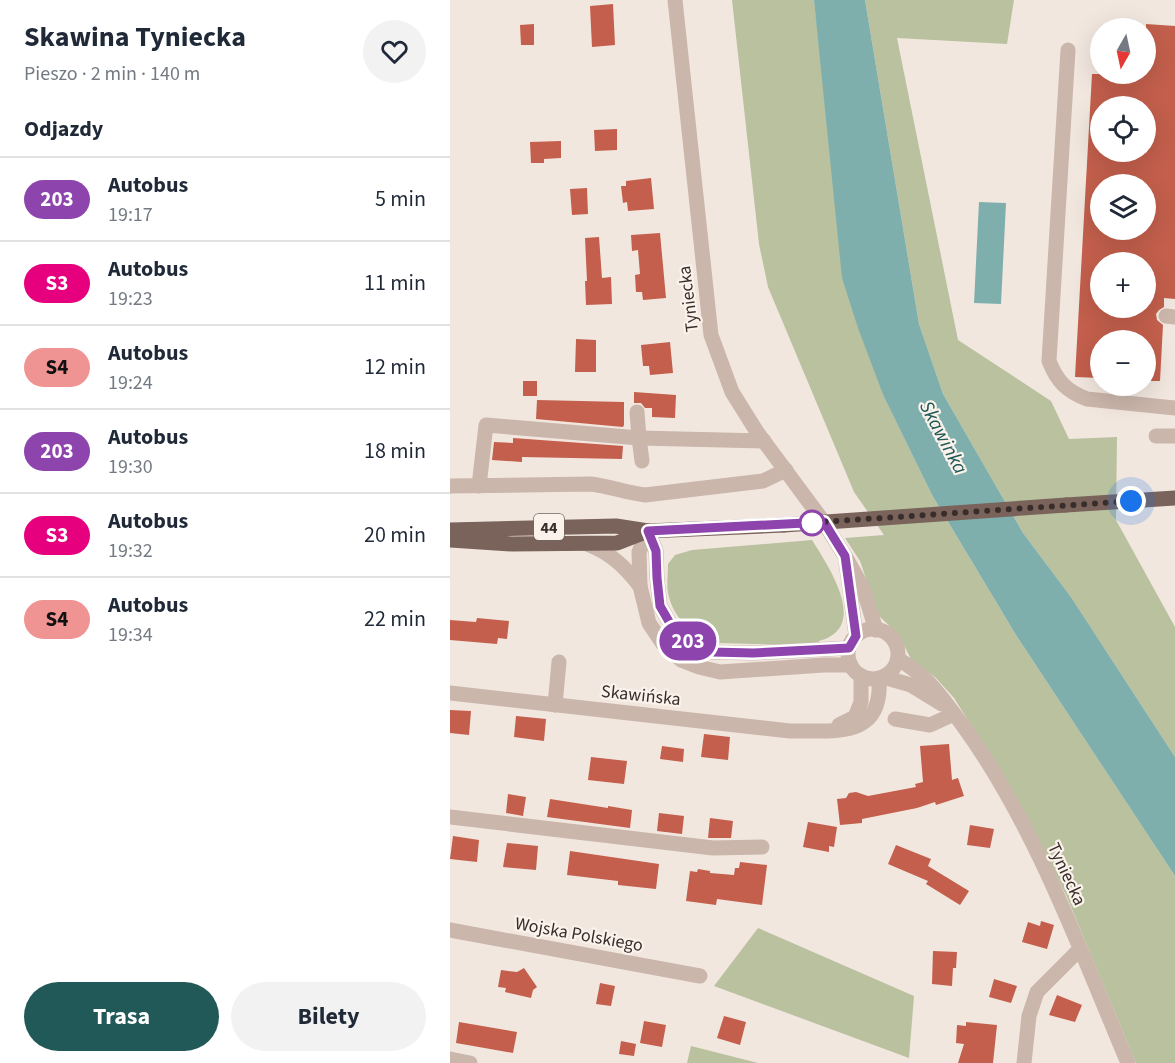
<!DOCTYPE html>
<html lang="pl">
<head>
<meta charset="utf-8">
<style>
  body { margin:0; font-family:"Source Sans 3",sans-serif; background:#f2f2f3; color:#1f2937; height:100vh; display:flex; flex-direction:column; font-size:22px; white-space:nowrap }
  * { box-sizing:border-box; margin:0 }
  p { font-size:20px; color:#747a83 }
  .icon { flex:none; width:33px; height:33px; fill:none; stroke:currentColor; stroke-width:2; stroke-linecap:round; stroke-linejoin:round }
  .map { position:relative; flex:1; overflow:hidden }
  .panel { display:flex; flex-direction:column; background:#fff; width:450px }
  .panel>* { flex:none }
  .badge { padding:0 12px; border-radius:20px; font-size:21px; line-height:39px }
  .needle { width:39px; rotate:189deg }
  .controls { position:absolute; left:640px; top:18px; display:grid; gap:12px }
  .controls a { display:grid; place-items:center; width:66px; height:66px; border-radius:50%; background:#fff; box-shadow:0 6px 24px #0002; font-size:30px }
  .you { position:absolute; width:30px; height:30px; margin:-15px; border:4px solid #fff; border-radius:50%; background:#1a73e8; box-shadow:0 0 0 9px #1a73e833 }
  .map>.badge { position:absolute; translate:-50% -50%; box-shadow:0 0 0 3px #fff }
  h2 { padding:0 24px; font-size:22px; line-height:54px }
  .round { display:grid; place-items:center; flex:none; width:63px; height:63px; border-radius:32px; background:#f2f2f3 }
  .summary { display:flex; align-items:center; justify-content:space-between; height:102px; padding:0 24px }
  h1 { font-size:28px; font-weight:700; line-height:45px }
  .cta { display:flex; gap:12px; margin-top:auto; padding:12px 24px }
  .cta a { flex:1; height:69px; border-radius:36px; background:#205958; color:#fff; font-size:24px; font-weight:700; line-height:69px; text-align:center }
  .cta a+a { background:#f2f2f3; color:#1f2937 }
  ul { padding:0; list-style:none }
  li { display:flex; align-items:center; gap:18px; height:84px; padding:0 24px; border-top:2px solid #e0e1e3 }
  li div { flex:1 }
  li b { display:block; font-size:22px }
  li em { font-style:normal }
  li .badge { min-width:66px; font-weight:700; text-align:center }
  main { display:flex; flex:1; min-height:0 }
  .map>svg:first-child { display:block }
  .green { fill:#b9c19f }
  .water { fill:#7eafac }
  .building { fill:#c35f4c; fill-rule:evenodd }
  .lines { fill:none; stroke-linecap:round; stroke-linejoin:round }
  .minor { stroke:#cab6ab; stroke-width:15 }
  .major { stroke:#7a635b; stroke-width:15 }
  .major-bridge { stroke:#7a635b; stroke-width:15 }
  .line-casing { stroke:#fff; stroke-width:14 }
  .line { stroke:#8e44ad; stroke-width:9 }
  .walk { stroke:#382d2a; stroke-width:6; stroke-dasharray:0 10.8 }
  .stop-dot { fill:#fff; stroke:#8e44ad; stroke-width:3 }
  .labels { text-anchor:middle; stroke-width:4.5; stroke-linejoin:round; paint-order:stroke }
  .shield { fill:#faf2eb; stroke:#726864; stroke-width:1.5 }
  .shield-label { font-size:16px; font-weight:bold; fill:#382d2a }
  .street-label { font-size:18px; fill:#382d2a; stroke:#faf2eb }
  .water-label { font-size:20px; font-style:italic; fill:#205958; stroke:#faf2eb }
</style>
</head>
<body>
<main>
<section class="panel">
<div class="summary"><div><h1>Skawina Tyniecka</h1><p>Pieszo · 2 min · 140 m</p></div><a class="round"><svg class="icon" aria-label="heart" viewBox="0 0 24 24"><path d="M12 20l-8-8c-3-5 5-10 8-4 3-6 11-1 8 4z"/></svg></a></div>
<h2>Odjazdy</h2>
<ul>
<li><span class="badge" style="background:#8e44ad;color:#fff">203</span><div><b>Autobus</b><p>19:17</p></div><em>5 min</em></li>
<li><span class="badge" style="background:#e6007e;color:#fff">S3</span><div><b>Autobus</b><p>19:23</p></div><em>11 min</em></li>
<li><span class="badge" style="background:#ef9493;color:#111">S4</span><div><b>Autobus</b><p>19:24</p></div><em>12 min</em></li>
<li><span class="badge" style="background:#8e44ad;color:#fff">203</span><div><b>Autobus</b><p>19:30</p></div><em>18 min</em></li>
<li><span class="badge" style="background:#e6007e;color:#fff">S3</span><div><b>Autobus</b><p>19:32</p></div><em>20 min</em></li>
<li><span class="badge" style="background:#ef9493;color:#111">S4</span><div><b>Autobus</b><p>19:34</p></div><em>22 min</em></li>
</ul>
<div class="cta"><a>Trasa</a><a>Bilety</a></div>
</section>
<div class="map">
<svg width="725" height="1063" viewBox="0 0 725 1063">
  <rect width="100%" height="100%" fill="#f2e7df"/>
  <g class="green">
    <polygon points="282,0 364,0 375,97 434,397 482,495 566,635 725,876 725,1063 686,1063 616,895 563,792 504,698 486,678 461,659 448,634 429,616 410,561 395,538 434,535 404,492 318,287 309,244"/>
    <polygon points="415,0 564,0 557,44 447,38 508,340 601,401 619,439 667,437 666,520 725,627 725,757 621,597 573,533 493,394 469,324"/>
    <path d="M362,540C379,567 420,628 369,641V646L268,643C245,636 225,621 219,597C216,587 218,574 218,564L225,555L242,550Z"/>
    <polygon points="308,928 464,996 459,1058 264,986"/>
    <polygon points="241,1046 308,1063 237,1063"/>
  </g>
  <g class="water">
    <polygon points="364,0 415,0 469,324 493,394 573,533 621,597 725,757 725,876 566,635 482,495 434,397 408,328 392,278"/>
    <polygon points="529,202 556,203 551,304 524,303"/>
  </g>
  <g class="building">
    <polygon points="163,4 165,45 142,47 140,6"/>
    <polygon points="84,24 84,45 71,45 70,25"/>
    <path d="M696,24L725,26V299L714,298V307L709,310L706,314L707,320L713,325L710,381H696V340H651V378L625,377L642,74H696ZM651,106H696V152H651ZM651,184H696V230H651ZM651,262H696V308H651Z"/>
    <polygon points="167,129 167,150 145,151 144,130"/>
    <polygon points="111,141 111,158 94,159 94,163 81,163 80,142"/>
    <polygon points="201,178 204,209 178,211 177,202 173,203 171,186 176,186 176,181"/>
    <polygon points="137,188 138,214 122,215 120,189"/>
    <polygon points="210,233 216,298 193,300 192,292 186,292 185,275 190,274 188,250 182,251 181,235"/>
    <polygon points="149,237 152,278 161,277 162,304 136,305 135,281 137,281 135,238"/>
    <polygon points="126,339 146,340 146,372 125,372"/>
    <polygon points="220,342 223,373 200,375 199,366 193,366 191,345"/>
    <rect x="73" y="381" width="14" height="15"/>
    <polygon points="184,392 226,395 225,418 202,417 202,408 195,408 191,403 184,403"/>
    <polygon points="87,400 174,402 174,425 173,427 86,419"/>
    <polygon points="63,438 173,446 172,459 72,457 72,462 42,460 44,442 63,443"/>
    <polygon points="27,618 59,621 57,639 48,638 47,644 0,640 0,620 26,622"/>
    <polygon points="0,710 21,711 19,735 0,733"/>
    <polygon points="66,716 96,719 94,741 64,737"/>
    <polygon points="254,734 280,737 278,760 251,757"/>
    <polygon points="499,744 502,780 508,778 514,796 486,805 485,802 467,808 412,819 412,823 390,825 387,799 396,798 399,793 406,792 418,796 466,787 465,784 473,782 470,746"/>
    <polygon points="212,746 234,749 233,762 210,759"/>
    <polygon points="141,757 177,761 174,784 138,780"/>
    <polygon points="58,794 76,797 73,816 56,813"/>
    <polygon points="100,799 158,808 158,806 182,810 180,828 97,817"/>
    <polygon points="209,813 234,816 232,834 207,831"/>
    <polygon points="260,818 283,821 281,838 258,838"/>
    <polygon points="358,822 387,827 384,847 379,846 379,852 353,847"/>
    <polygon points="520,825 544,829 540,848 517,845"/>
    <polygon points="3,836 29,840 27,862 0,859"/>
    <polygon points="57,843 88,846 86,870 53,867"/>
    <polygon points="446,845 481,859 478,866 519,891 510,905 476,884 478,881 438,864"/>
    <polygon points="120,851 209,864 206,889 168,885 168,881 117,875"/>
    <polygon points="290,862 317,865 312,905 267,899 266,905 236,901 240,871 247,872 248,869 260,871 260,873 284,875 285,868 289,868"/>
    <polygon points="591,921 604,925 597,949 572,942 578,922 590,926"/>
    <polygon points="483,951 507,952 506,968 503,968 502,986 482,984"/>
    <polygon points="74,968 87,987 83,990 81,998 55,992 56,988 48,987 51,970 67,972"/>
    <polygon points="544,979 567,986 561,1003 539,997"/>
    <polygon points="150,983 165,986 161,1006 146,1004"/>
    <polygon points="607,995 632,1005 625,1022 599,1015"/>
    <polygon points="274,1016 296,1022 290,1045 267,1038"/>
    <polygon points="194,1021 216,1025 212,1047 190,1043"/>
    <polygon points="9,1022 67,1032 63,1053 6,1043"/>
    <polygon points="516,1022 547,1025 543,1063 508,1063 514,1044 506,1043 507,1025 516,1026"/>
    <polygon points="171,1041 186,1044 184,1056 169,1054"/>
  </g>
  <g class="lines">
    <g class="minor">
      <polyline points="225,0 261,335 282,392 307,432 373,521 395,556 413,588 426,630"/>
      <path d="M618,50L599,361C607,381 616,391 637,399L725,408"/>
      <polyline points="716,316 725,317"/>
      <polyline points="706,436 725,436"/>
      <polyline points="192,461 189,438 314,441"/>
      <path d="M0,486L141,484C159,486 176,493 195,495L313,481L336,470"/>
      <polyline points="29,486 36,425 189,438 187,412"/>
      <polyline points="198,531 189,552 190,586 199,623 213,644 231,660 249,667 270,672 374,665 401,665"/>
      <polyline points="198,531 206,551 207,578 210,606 221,625 239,641 262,652 303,653 399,648"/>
      <path d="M137,544C161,553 175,567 190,586"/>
      <polyline points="396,562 406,636"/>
      <circle cx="423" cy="654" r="25"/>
      <path d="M448,659C480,678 489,694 511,723C584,822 630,950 678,1063"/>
      <polyline points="433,677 461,685 492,704"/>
      <path d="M0,693L340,731C384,730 433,740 429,679"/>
      <polyline points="105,705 109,662"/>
      <polyline points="445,719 480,725 504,714"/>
      <polyline points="389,725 405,717 411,702 411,676"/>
      <polyline points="0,817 263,848 312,847"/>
      <polyline points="0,930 250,976"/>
      <polyline points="0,1059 20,1063"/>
      <polyline points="574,1063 579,1016 587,992 630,949"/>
    </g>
    <g class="major">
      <polyline points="616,505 725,498"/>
      <polyline points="0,530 166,526 198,531 334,525"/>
      <polyline points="0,540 62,544 167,543 198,531"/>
    </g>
    <polyline class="major-bridge" points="334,525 616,505"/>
  </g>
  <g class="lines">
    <g class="line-casing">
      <polygon id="line" points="374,522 395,556 406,636 399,648 303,653 262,652 239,641 221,625 210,606 207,578 206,551 198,531"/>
    </g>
    <use href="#line" class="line"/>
    <polyline class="walk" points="362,523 358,523 681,501"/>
  </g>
  <circle class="stop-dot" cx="362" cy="523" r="12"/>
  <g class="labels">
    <rect class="shield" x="84" y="514" width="30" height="26" rx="4.5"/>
    <g class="shield-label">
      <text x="99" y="533">44</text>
    </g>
    <g class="street-label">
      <text transform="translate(238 299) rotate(-97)" y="6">Tyniecka</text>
      <text transform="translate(191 695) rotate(6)" y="6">Skawińska</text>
      <text transform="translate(617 874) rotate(65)" y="6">Tyniecka</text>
      <text transform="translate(129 934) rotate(10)" y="6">Wojska Polskiego</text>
    </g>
    <g class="water-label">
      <text transform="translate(494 437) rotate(62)" y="7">Skawinka</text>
    </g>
  </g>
</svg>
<div class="controls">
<a><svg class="needle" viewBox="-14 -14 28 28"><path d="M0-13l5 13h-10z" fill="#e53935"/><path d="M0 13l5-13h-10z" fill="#747a83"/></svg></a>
<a><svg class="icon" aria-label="locate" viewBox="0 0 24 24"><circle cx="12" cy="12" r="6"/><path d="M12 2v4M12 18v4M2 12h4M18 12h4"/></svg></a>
<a><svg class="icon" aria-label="layers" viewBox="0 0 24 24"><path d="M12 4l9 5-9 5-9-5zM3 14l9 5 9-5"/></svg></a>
<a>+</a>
<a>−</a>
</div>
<div class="you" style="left:681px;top:501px"></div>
<b class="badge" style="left:238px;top:641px;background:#8e44ad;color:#fff">203</b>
</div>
</main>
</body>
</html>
